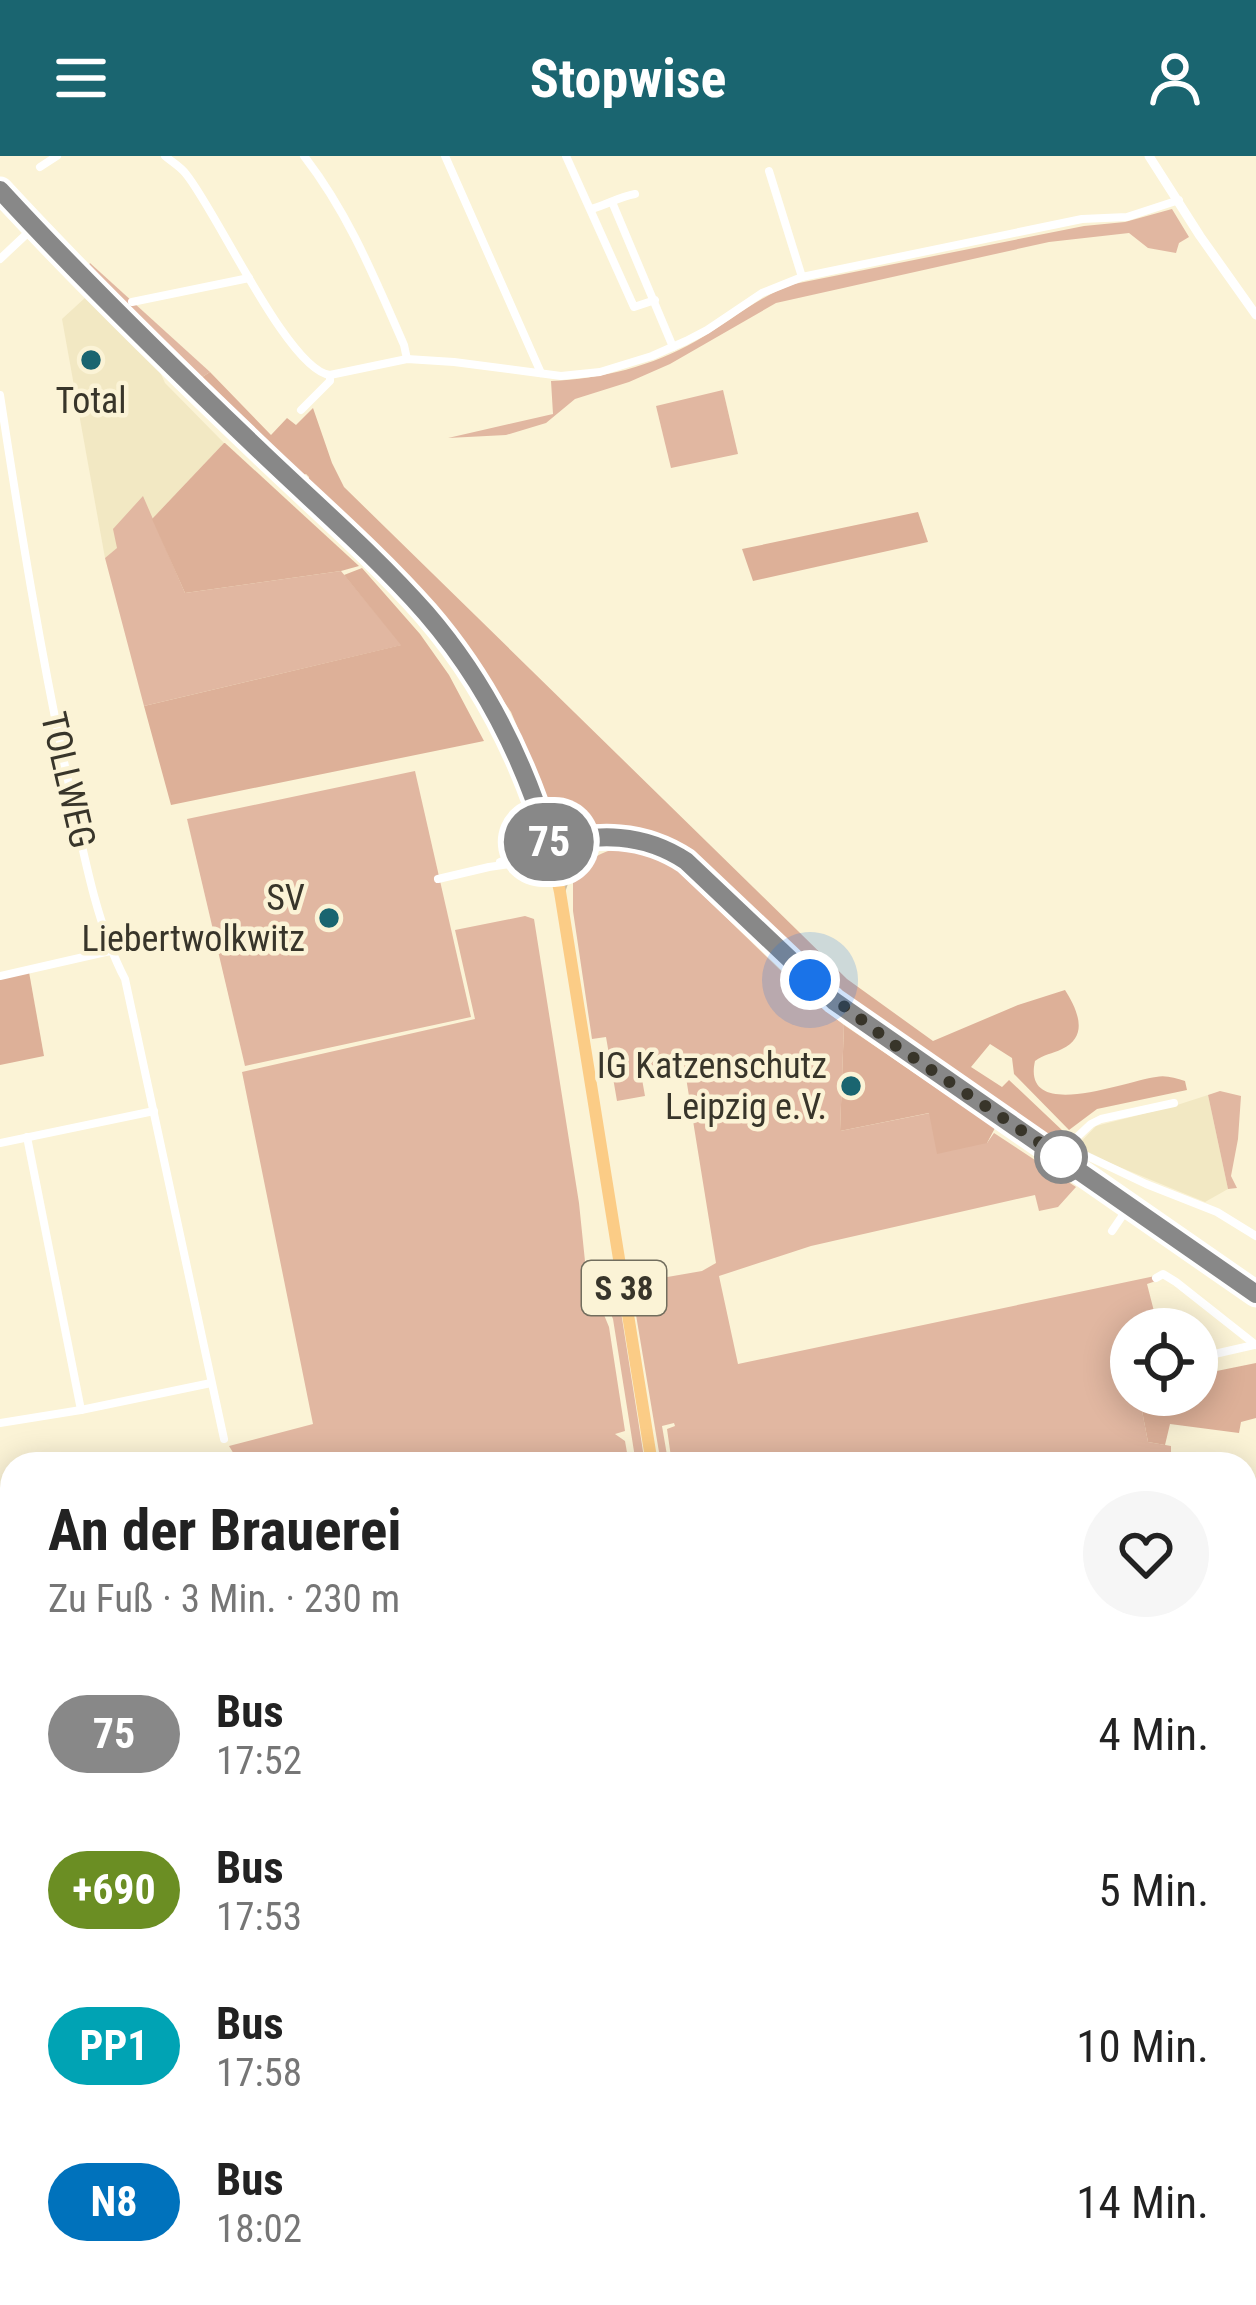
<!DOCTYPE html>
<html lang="de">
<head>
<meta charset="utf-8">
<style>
  body { margin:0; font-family:"Roboto Condensed",sans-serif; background:#f6f6f6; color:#222; height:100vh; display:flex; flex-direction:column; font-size:45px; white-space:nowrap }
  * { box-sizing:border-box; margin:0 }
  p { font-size:39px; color:#767676 }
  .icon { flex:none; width:66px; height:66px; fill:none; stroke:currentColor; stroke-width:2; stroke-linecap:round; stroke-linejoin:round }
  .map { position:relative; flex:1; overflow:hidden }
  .side { position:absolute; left:0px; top:1296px; width:1257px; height:855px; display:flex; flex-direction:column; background:#fff; border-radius:36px 36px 0 0; box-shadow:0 6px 30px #0003 }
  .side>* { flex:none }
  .badge { padding:0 24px; border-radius:39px; font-size:42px; line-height:78px }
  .tools { position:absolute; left:1110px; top:1152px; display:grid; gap:24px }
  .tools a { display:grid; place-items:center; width:108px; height:108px; border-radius:50%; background:#fff; box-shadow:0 6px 30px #0003; font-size:60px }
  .you { position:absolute; width:60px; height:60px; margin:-30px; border:9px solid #fff; border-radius:50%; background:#1a73e8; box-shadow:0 0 0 18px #1a73e833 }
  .map>.badge { position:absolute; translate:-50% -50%; box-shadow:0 0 0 6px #fff }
  .round { display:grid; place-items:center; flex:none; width:126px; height:126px; border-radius:63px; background:#f6f6f6 }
  .summary { display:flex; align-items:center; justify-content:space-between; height:204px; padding:0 48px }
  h1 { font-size:57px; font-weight:700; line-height:90px }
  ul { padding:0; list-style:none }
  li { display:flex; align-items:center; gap:36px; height:156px; padding:0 48px }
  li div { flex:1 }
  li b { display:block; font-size:45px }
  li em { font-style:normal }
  li .badge { min-width:132px; font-weight:700; text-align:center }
  header { display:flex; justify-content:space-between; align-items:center; height:156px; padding:0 48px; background:#1a6570; color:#fff; font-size:54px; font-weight:700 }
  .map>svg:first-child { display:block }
  .built { fill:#f2e8c3 }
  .green { fill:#e1b7a1 }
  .forest { fill:#ddb098 }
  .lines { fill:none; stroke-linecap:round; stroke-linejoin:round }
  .minor { stroke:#fff; stroke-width:8 }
  .tertiary { stroke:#fff; stroke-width:9 }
  .secondary { stroke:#d0bea0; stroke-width:10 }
  .primary { stroke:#fbcc86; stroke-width:12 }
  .line-casing { stroke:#fff; stroke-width:27 }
  .line { stroke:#888; stroke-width:18 }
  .walk { stroke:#38352a; stroke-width:12; stroke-dasharray:0 21.6 }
  .poi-dot { fill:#1a6570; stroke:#fbf3d6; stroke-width:4.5 }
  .stop-dot { fill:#fff; stroke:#888; stroke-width:6 }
  .labels { text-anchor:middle; stroke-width:9; stroke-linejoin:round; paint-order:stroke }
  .shield { fill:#fbf3d6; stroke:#726e5e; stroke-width:3 }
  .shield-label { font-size:33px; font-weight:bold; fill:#38352a }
  .poi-label { font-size:36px; fill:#38352a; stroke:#fbf3d6; text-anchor:end }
  .street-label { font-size:36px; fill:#38352a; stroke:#fbf3d6 }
</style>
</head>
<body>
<header><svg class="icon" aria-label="menu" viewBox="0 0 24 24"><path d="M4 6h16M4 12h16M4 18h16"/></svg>Stopwise<svg class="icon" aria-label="person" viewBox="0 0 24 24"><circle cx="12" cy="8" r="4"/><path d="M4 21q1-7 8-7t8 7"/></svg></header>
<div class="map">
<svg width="1256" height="2149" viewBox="0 0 1256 2149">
  <rect width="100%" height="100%" fill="#fbf3d6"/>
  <g class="built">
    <polygon points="86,141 156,207 165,227 224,287 152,363 143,341 117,393 105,402 62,163"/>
    <polygon points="1208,939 1228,1033 1205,1046 1095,1001 1078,989 1096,970 1174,950"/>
  </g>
  <g class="green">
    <path d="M1172,53L1189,81L1179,87L1176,97L1148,92L1129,77L1049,86L776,147L670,208L629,226L575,243L546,267L506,279L448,282L553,258L551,225C601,223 653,210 696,185C730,166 757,141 794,128L1084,70L1125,66Z"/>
    <polygon points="90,107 210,216 199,223 88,121 85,116"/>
    <polygon points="723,234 738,298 671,312 656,250"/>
    <polygon points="143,340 185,437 341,415 402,489 144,550 105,402 117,392 113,373"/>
    <polygon points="415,615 471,861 245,910 187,663"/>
    <path d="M625,692L643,695L671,708L805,838L844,869L840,975L930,957L987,987L994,977L1076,1031L1058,1051L1039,1055L1035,1039L811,1090L719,1120L738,1208L1155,1120L1156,1125L1147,1128L1157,1167L1183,1162L1185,1173H1131V1239H1139L1148,1286L1171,1290V1308H1115L1088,1302L1087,1299L1044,1308H672L667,1273L675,1270L674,1267L662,1270L668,1305V1308H661L632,1135L633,1121L643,1108L647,1107L650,1124L702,1115L716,1107L683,903L640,912L645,940L617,945L606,881L592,883L573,755V715C596,704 595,695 625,692Z"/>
    <polygon points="525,760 534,763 579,1047 586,1115 609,1171 625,1275 615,1278 625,1285 629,1308 240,1308 229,1290 313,1268 242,916 475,863 455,774"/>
    <polygon points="1220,935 1241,940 1238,983 1231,1020 1237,1032 1228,1033 1208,939"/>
    <polygon points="598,1115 615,1128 618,1137 645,1308 636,1308 613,1163 593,1116"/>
  </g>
  <g class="forest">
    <path d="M210,216L271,279L287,262L296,269L313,252L332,307L344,331L847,823L933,885L1018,849L1065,834C1077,853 1090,880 1062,893C1052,898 1044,898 1035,905C1021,968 1128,924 1156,921C1166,919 1175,922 1185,925L1187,934L1097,953L1069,974L1014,918L1012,902L990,888L971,911L1002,931L1009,924L1064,976L1055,980L1042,978C976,934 907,893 845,843C787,798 737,743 683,693C666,684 648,675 629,674C606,672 583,681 561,675L511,556L477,507L432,452L308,330L309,321L306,318L299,321L199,223Z"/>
    <polygon points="224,287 225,287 359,410 341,415 185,437 152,363"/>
    <polygon points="918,356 928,386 753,425 742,393"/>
    <polygon points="362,412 420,478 449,519 484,585 171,649 144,550 401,489 344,419"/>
    <polygon points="29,816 44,900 0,909 0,822"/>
    <polygon points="844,869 995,972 987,987 937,998 929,957 840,975"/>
    <polygon points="1256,1207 1256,1262 1241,1266 1239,1277 1170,1268 1165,1289 1148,1286 1139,1239 1197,1239 1197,1219"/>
  </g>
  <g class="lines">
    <g class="minor">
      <path d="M165,0C172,6 181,11 186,18C216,54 288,214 330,219"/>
      <path d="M304,0C349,58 375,123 404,189L407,203"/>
      <polyline points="445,0 541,217"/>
      <polyline points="566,0 634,151 655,144"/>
      <polyline points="40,11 57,0"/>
      <polyline points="769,15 802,121"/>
      <polyline points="612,46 673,191"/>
      <path d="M591,53C607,49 618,41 635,38"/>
      <polyline points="0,103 34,71"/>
      <polyline points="132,146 249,122"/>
      <path d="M0,239C20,370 41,500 69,629C82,690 96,768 125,823L224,1283"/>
      <polyline points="301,254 330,225 330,219 407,203 454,206 561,220 600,216 652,200 686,185 707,174 762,137 802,121 1082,63 1127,61 1179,44"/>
      <polyline points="500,706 548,689"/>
      <polyline points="438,723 489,711 553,702"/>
      <polyline points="0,820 110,795"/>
      <polyline points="27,981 81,1254"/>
      <polyline points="0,987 154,955"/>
      <polyline points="1066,990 1146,1028 1217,1056 1256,1080"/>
      <polyline points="1058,999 1091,968 1101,963 1174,947"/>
      <polyline points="1112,1075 1129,1050"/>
      <polyline points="1156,1122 1163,1118 1176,1126 1256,1189"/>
      <polyline points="1197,1202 1254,1189"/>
      <polyline points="0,1267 81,1254 211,1227"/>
      <polyline points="1245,1362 1256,1364"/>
      <polyline points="1245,1617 1256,1642"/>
      <polyline points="1245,1718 1256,1708"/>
    </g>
    <polyline class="tertiary" points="1149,0 1200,80 1256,159"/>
    <g class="secondary">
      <path d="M549,688C599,679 642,676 686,705L834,845L1256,1138"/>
      <polyline points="553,702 601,686"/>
      <polyline points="560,736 568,712 579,695"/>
      <polyline points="1245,1477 1256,1475"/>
      <polyline points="0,1825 12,1822"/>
    </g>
    <g class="primary">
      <path d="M0,33L81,122L404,434C484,521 535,620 560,736L652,1308"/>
      <polyline points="784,2139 786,2149"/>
    </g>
  </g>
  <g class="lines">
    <g class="line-casing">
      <path id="line" d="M0,34C82,123 169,208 257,292C313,346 374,398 426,457C484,524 524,604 549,688C599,678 642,676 686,705L834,845L1256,1138"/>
    </g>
    <use href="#line" class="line"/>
    <polyline class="walk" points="810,824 893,888 1061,1001"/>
  </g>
  <g class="poi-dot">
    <circle cx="91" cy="204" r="12"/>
    <circle cx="329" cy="762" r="12"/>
    <circle cx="851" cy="930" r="12"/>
  </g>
  <circle class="stop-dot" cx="1061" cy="1001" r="24"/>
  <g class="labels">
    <rect class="shield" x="582" y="1105" width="84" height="54" rx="9"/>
    <g class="shield-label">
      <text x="624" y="1144">S 38</text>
    </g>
    <g class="poi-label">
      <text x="91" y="257" text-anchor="middle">Total</text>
      <text x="305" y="754">SV<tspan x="305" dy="41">Liebertwolkwitz</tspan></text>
      <text x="827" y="922">IG Katzenschutz<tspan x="827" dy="41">Leipzig e.V.</tspan></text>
    </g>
    <g class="street-label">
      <text transform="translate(69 624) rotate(77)" y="13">TOLLWEG</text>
    </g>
  </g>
</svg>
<div class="tools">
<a><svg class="icon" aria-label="locate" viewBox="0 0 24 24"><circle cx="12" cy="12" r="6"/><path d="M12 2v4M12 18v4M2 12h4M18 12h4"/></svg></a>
</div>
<div class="you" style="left:810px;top:824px"></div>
<b class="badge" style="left:549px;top:686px;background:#888;color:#fff">75</b>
<section class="side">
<div class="summary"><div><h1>An der Brauerei</h1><p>Zu Fuß · 3 Min. · 230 m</p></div><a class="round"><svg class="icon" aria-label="heart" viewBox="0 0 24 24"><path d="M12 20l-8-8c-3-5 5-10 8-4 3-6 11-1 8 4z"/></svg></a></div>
<ul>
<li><span class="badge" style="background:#888;color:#fff">75</span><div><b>Bus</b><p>17:52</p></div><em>4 Min.</em></li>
<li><span class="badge" style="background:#6b8e23;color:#fff">+690</span><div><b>Bus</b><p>17:53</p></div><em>5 Min.</em></li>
<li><span class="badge" style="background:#00a3b4;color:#fff">PP1</span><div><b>Bus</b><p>17:58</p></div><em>10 Min.</em></li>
<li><span class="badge" style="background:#0072bc;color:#fff">N8</span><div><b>Bus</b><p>18:02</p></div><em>14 Min.</em></li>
</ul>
</section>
</div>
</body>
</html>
